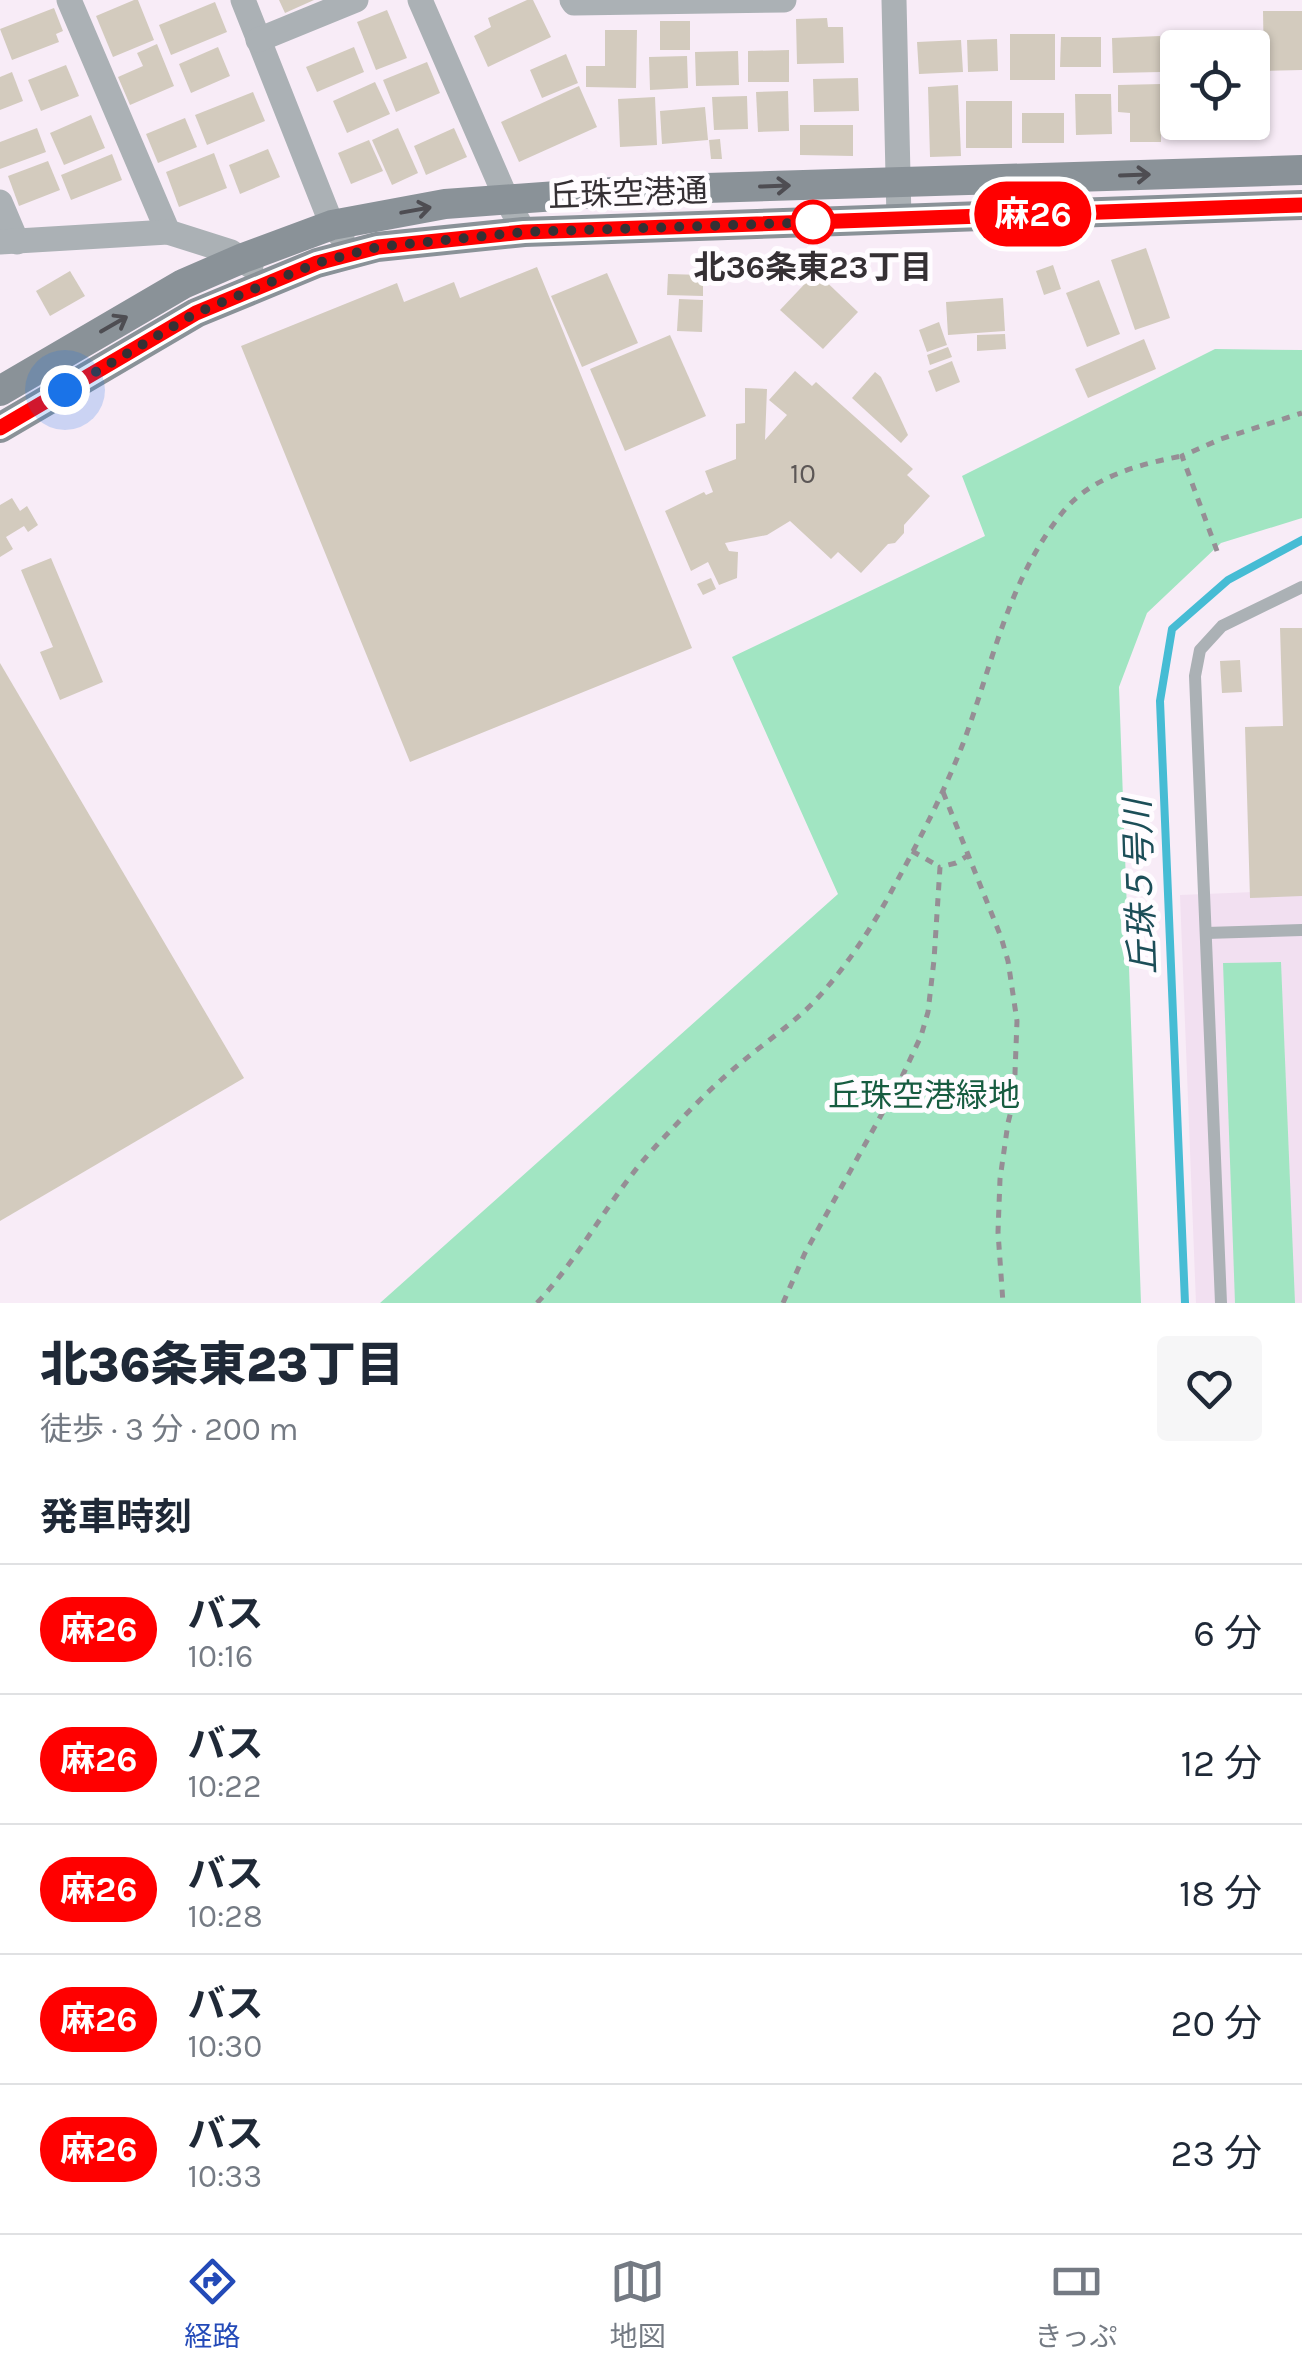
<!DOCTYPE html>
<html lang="ja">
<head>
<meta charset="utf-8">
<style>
  body { margin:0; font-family:Karla,"Noto Sans JP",sans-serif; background:#f6f6f7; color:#1f2937; height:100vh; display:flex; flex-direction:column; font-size:38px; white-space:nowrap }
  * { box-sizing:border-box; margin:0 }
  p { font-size:32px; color:#747a83 }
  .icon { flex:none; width:55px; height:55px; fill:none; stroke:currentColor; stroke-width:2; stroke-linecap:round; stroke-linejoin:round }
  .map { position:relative; height:1303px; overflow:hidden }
  .details { display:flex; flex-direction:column; background:#fff; flex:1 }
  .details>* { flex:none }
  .badge { padding:0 20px; border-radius:32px; font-size:35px; line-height:65px }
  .buttons { position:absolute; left:1160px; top:30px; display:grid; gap:20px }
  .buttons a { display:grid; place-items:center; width:110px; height:110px; border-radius:10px; background:#fff; box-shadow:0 2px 8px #0004; font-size:50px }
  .you { position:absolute; width:50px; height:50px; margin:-25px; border:8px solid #fff; border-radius:50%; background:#1a73e8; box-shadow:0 0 0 15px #1a73e833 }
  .map>.badge { position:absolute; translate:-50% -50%; box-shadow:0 0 0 5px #fff }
  h2 { padding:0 40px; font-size:38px; line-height:90px }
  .round { display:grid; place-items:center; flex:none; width:105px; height:105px; border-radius:10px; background:#f6f6f7 }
  .overview { display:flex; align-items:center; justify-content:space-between; height:170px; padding:0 40px }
  h1 { font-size:48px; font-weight:800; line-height:75px }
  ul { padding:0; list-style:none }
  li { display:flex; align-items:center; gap:30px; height:130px; padding:0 40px; border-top:2px solid #e0e1e3 }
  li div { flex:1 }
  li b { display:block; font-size:38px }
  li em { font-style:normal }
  li .badge { min-width:110px; font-weight:700; text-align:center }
  .tabs { display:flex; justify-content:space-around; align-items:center; height:140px; border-top:2px solid #e0e1e3; background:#fff; font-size:28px; color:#747a83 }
  .tabs a { display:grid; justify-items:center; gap:5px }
  .tabs .current { color:#234ab8 }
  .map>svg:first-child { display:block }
  .built { fill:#f2e0f1 }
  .green { fill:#a1e5c2 }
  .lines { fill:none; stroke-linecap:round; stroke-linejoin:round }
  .stream { stroke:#46bcd4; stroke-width:8 }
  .building { fill:#d3cbbe }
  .path { stroke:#968e95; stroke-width:5; stroke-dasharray:8 8; stroke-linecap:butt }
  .service { stroke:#abb1b5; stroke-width:12 }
  .minor { stroke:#abb1b5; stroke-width:25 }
  .secondary { stroke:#8a9298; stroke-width:30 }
  .oneway { stroke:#4e4d52 }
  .line-casing { stroke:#fff; stroke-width:22 }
  .line { stroke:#f00; stroke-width:15 }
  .walk { stroke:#353034; stroke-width:10; stroke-dasharray:0 18 }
  .stop-dot { fill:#fff; stroke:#f00; stroke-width:5 }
  .labels { text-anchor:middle; stroke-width:10; stroke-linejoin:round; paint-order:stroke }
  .number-label { font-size:28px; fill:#5c5756 }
  .street-label { font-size:32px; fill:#353034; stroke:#fffcff }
  .stop-label { font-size:32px; font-weight:bold; fill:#353034; stroke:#fffcff }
  .park-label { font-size:32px; fill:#175c40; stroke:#fffcff }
  .water-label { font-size:35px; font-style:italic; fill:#1c4e58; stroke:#fffcff }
</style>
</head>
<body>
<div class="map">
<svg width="1302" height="1303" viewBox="0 0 1302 1303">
  <rect width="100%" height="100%" fill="#f8ecf7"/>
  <polygon class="built" points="1302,890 1302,1303 1196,1303 1180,895"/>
  <g class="green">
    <polygon points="1215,349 1302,350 1302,518 1221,543 1147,613 1119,687 1141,1303 380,1303 838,894 732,657 985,536 962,476"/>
    <polygon points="1281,962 1295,1303 1235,1303 1223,963"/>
  </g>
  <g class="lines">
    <polyline class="stream" points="1185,1303 1160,701 1172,629 1228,580 1302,540"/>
  </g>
  <g class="building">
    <polygon points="134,0 138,0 154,40 113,57 96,16"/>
    <polygon points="279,0 314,0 285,13"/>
    <polygon points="527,0 533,0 551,37 488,67 474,36 491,27 488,18"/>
    <polygon points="215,2 227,32 171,55 159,25"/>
    <polygon points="54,8 63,31 56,34 59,42 12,60 0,29"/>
    <polygon points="387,10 407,58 376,70 357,22"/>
    <polygon points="1263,11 1302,11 1302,70 1264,71"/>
    <polygon points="827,18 828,27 843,27 844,63 797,64 796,19"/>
    <rect x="660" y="21" width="30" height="29"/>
    <polygon points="605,30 637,30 636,88 586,87 586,66 605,66"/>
    <polygon points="1259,31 1260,69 1252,69 1252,48 1213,48 1213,32"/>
    <rect x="1010" y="34" width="45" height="46"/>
    <polygon points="1167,34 1206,34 1206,48 1178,48 1178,73 1168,73"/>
    <polygon points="1160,36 1161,72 1113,73 1112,38"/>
    <polygon points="1061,37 1101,37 1101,67 1060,67"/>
    <polygon points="997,39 998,71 968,72 967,40"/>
    <polygon points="961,40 963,72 919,74 917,42"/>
    <polygon points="157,44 174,86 130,105 118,77 143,66 137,53"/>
    <polygon points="218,47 230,76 191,93 179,64"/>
    <polygon points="354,47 364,72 317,92 306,67"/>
    <polygon points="789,50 789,82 748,82 748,51"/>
    <polygon points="738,51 739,85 696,86 695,52"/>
    <polygon points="566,54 578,83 542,98 530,70"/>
    <polygon points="687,56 688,88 650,90 649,57"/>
    <polygon points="427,62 440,93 396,112 383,80"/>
    <polygon points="66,65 79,96 41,111 28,80"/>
    <polygon points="12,72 23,101 0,110 0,77"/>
    <polygon points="1252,77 1264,77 1265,121 1252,121"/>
    <polygon points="858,78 859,111 814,112 813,79"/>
    <polygon points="375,82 390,114 347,133 333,101"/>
    <polygon points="1161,84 1161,142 1130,142 1130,113 1118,112 1118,85"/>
    <polygon points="958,85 961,156 930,157 928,87"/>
    <polygon points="579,86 597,127 519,162 501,122"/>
    <polygon points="788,91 789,131 758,132 756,92"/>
    <polygon points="253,92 265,121 207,145 195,115"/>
    <polygon points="1075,94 1111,94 1112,134 1076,135"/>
    <polygon points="1166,94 1178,94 1178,124 1168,125"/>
    <polygon points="747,96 748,129 714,130 712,97"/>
    <polygon points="655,97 657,145 620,147 618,99"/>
    <rect x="966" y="101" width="46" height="47"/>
    <polygon points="705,107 708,140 662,144 660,111"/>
    <rect x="1022" y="113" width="42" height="30"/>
    <polygon points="91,115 105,148 64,165 50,133"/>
    <polygon points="185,118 197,147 158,163 146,134"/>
    <polygon points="800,125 853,125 853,156 800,155"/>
    <polygon points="37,128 46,152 0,169 0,142"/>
    <polygon points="398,128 418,173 392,185 372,140"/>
    <polygon points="454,128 467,157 426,175 414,146"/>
    <polygon points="720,139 722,159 711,159 709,140"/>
    <polygon points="369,140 383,171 351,184 338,153"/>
    <polygon points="268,149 280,177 240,194 229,165"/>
    <polygon points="214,153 227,188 179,207 166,172"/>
    <polygon points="112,154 122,180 71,200 61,175"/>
    <polygon points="48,161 60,190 19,206 8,176"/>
    <polygon points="1146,248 1170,318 1135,330 1111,260"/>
    <polygon points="1053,265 1061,289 1044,295 1036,271"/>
    <polygon points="537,267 692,648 410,762 241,346 397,283 404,302 454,282 460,298"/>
    <polygon points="70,271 85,296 50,316 36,291"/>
    <polygon points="816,272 858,312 823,349 780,310"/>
    <polygon points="607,273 638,343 582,367 551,296"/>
    <polygon points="668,274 703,275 703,296 667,295"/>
    <polygon points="1099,280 1120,334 1087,347 1066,293"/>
    <polygon points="1003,298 1005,331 948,335 946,302"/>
    <polygon points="679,299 703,300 702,332 677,331"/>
    <polygon points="939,322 947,345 927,352 919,330"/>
    <polygon points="1005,334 1006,349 977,351 977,335"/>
    <polygon points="670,335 706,416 625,451 590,369"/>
    <polygon points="1144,339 1156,369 1088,398 1075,369"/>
    <polygon points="948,347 952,357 930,365 927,355"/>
    <polygon points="952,361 960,382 936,392 928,371"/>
    <polygon points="795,371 812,386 816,382 913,469 907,475 930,496 904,525 904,533 895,543 888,544 861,573 838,552 831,559 790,521 767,535 725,543 729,551 738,552 737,578 719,585 708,562 691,571 665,511 704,492 706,495 713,492 705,471 736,459 736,424 745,423 745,388 767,389 765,440 787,415 769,400"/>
    <polygon points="875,372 881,377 908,435 901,443 852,398"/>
    <polygon points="12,498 20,511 27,506 38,525 28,532 24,526 6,537 13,549 0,557 0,505"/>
    <polygon points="51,558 103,682 60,700 40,652 53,647 21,570"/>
    <polygon points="711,578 716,589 703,595 697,584"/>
    <polygon points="1280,628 1302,628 1302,896 1250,898 1245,727 1283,726"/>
    <polygon points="1240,660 1242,692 1222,693 1220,661"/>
    <polygon points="0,663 244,1078 0,1221"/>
  </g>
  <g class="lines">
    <g class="path">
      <polyline points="1217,551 1182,456 1221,439 1302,413"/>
      <polyline points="943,792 1001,937 1008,961 1017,1021 1014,1099 1008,1123 1000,1179 998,1232 1003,1303"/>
      <polyline points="912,851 940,867"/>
      <path d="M537,1303C582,1255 611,1194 656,1146C683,1117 712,1086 743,1061C766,1042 792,1024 813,1003C844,970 870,931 891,892C918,843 944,793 964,741C993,662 1008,581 1062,513C1090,477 1140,464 1182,456"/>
      <polyline points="783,1303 805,1253 900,1081 921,1036 928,1012 934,960 940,867 956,863 967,856"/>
    </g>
    <g class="service">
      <polyline points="1206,933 1302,930"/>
      <polyline points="1221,1303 1195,676 1200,650 1222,626 1302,587"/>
    </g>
    <g class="minor">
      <polyline points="69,0 168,232"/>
      <polyline points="243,0 332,225 342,237"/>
      <polyline points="420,0 507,200 524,232"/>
      <polyline points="572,0 574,3 784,0"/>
      <polyline points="894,0 899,219"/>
      <polyline points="258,40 356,0"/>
      <polyline points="0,202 17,242"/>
      <polyline points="0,242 168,232 231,252 251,266"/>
    </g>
    <g class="secondary">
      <polyline points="0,391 183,284 243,258 332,225 445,204 640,190 1302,170"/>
      <polyline points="0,428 196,313 317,263 377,247 524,232 1302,205"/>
    </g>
  </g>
  <defs><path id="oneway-shaft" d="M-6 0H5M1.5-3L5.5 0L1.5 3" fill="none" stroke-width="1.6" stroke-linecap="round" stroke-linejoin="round" transform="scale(2.5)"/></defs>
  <g class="oneway">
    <use href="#oneway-shaft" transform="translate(1135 175) rotate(-2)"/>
    <use href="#oneway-shaft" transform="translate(775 186) rotate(-2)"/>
    <use href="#oneway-shaft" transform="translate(416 210) rotate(-10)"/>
    <use href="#oneway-shaft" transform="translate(114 324) rotate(-30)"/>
  </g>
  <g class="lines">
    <g class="line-casing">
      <polyline id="line" points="0,428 196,313 317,263 378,247 524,232 1302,205"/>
    </g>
    <use href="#line" class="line"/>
    <polyline class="walk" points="65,390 196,313 317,263 378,247 524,232 824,222 813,222"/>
  </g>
  <circle class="stop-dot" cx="813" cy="222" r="20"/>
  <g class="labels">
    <g class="number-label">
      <text x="803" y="483">10</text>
    </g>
    <g class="street-label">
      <text transform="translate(628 193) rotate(-2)" y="11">丘珠空港通</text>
    </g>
    <g class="stop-label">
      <text x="813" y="278">北36条東23丁目</text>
    </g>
    <g class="park-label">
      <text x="924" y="1106">丘珠空港緑地</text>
    </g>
    <g class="water-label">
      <text transform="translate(1140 887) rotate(-92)" y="12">丘珠５号川</text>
    </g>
  </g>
</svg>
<div class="buttons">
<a><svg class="icon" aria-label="locate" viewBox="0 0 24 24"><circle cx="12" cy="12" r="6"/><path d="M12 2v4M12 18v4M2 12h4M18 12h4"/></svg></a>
</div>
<div class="you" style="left:65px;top:390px"></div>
<b class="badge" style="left:1033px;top:214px;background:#f00;color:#fff">麻26</b>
</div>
<section class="details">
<div class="overview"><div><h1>北36条東23丁目</h1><p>徒歩 · 3 分 · 200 m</p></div><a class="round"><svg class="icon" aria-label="heart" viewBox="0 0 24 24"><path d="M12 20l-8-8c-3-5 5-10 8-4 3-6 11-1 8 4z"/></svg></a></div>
<h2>発車時刻</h2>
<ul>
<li><span class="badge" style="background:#f00;color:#fff">麻26</span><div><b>バス</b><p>10:16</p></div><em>6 分</em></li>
<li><span class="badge" style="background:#f00;color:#fff">麻26</span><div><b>バス</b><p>10:22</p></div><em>12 分</em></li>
<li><span class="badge" style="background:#f00;color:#fff">麻26</span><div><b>バス</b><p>10:28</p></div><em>18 分</em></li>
<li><span class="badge" style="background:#f00;color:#fff">麻26</span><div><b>バス</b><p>10:30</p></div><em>20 分</em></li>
<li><span class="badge" style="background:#f00;color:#fff">麻26</span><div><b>バス</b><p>10:33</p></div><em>23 分</em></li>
</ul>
</section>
<nav class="tabs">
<a class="current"><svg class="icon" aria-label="directions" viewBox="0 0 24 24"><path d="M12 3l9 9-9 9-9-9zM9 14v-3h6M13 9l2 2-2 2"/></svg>経路</a>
<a><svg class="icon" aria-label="map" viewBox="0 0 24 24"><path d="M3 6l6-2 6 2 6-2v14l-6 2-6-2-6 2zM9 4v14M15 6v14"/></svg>地図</a>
<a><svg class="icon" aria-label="tickets" viewBox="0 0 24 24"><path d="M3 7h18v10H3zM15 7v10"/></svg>きっぷ</a>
</nav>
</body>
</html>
